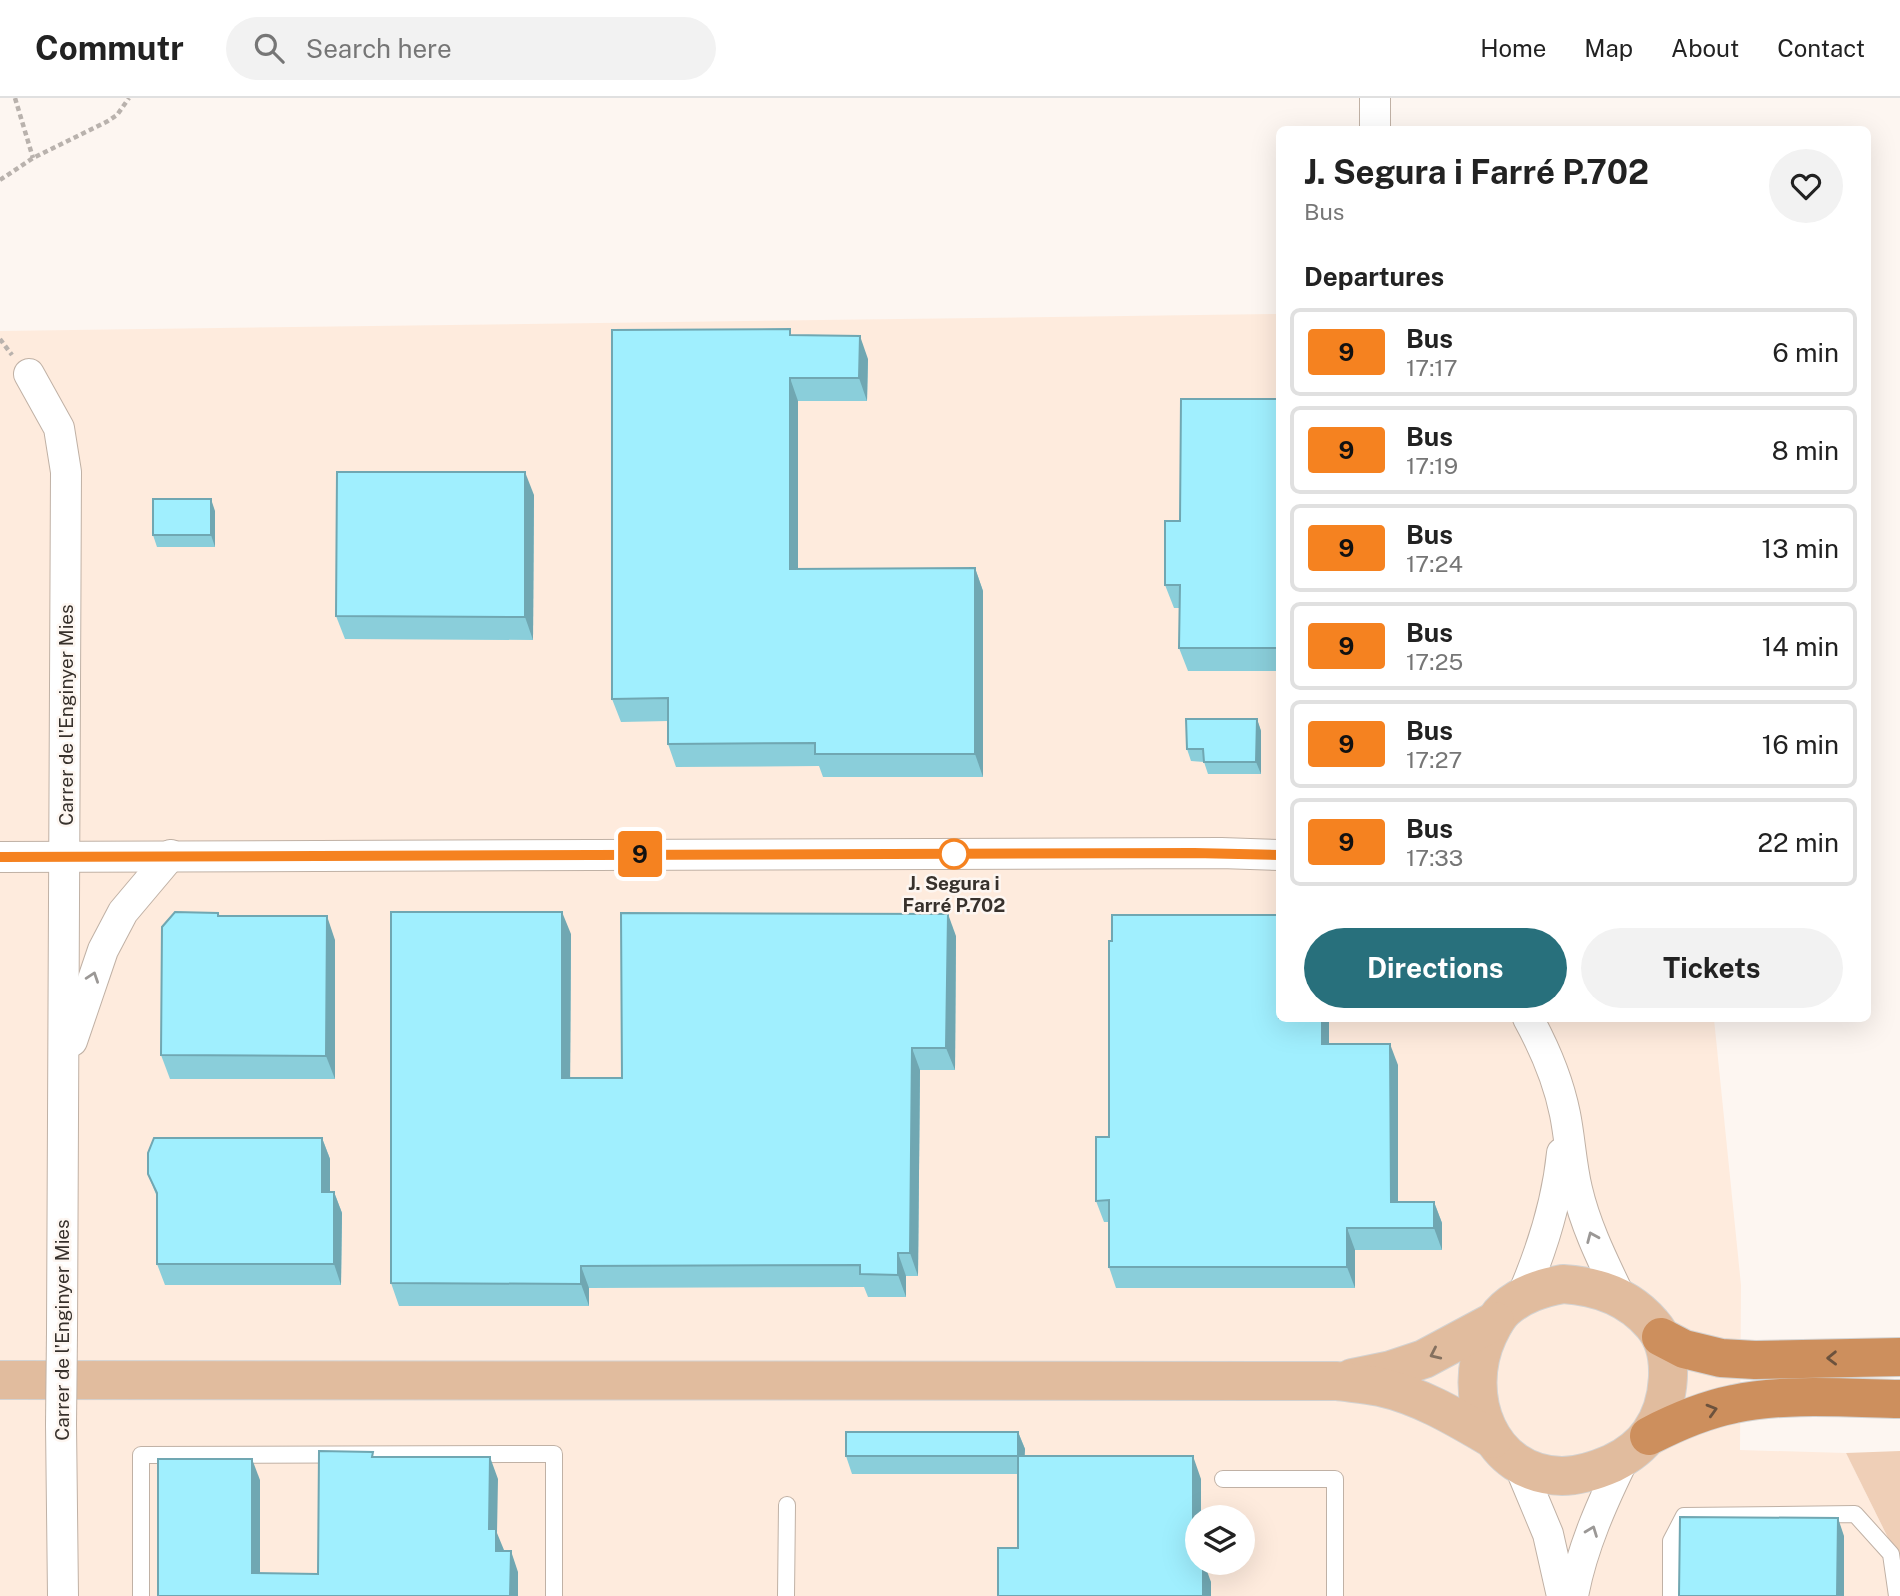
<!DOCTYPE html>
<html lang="en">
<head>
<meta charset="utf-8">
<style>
  body { margin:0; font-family:"Public Sans",sans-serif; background:#f2f2f2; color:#222; height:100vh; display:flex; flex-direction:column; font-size:26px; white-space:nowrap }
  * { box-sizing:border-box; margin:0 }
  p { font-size:23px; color:#767676 }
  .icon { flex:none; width:38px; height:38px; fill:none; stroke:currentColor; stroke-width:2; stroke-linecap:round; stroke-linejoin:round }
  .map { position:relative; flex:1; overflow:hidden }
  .side { position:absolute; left:1276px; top:28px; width:595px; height:896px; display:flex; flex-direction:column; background:#fff; border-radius:10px; box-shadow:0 7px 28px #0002 }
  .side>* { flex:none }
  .badge { padding:0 14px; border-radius:5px; font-size:24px; line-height:46px }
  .fabs { position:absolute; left:1185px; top:1407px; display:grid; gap:14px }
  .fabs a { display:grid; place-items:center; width:70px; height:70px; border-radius:50%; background:#fff; box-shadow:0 7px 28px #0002; font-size:35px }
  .map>.badge { position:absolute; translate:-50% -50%; box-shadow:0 0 0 4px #fff }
  h2 { padding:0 28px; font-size:26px; line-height:63px }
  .round { display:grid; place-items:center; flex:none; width:74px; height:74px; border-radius:37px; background:#f2f2f2 }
  .summary { display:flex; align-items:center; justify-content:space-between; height:119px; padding:0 28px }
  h1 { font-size:33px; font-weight:700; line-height:52px }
  .button { display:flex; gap:14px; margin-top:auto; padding:14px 28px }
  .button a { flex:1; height:80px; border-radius:42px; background:#28707c; color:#fff; font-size:28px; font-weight:700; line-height:80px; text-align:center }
  .button a+a { background:#f2f2f2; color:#222 }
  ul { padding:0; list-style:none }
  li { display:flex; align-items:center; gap:21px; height:88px; margin:0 14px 10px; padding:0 14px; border:4px solid #e0e0e0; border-radius:10px }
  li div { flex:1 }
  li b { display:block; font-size:26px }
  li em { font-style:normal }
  li .badge { min-width:77px; font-weight:700; text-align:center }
  header { display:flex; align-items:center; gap:42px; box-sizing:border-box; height:98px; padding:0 35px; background:#fff; border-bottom:2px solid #e0e0e0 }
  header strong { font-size:33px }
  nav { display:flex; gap:38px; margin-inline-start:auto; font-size:24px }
  .search { width:490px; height:63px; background:#f2f2f2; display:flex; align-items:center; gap:18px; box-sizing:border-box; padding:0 24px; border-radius:38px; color:#767676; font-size:26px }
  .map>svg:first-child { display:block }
  .built { fill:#feebdd; fill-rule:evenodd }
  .green { fill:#efcfb7 }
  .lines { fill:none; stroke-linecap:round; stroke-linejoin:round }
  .lane-casing { stroke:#c0b1a5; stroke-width:18 }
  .street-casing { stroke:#c0b1a5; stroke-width:32 }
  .primary-casing { stroke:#d3d2d1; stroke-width:40 }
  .highway-casing { stroke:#d3d2d1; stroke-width:40 }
  .path { stroke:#b9b2ad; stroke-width:4.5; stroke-dasharray:5 3.5; stroke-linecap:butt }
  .lane { stroke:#fff; stroke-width:16 }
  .street { stroke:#fff; stroke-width:30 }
  .primary { stroke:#e1bc9e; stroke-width:38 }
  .highway { stroke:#cd8f5d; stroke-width:38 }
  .street-bridge-casing { stroke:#c0b1a5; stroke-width:32; stroke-linecap:butt }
  .street-bridge { stroke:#fff; stroke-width:30 }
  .wall { fill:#8aceda }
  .shaded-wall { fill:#70a7b2 }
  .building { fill:#a0effe; stroke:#70a7b2; stroke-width:2 }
  .oneway { stroke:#9b9896 }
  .oneway2 { stroke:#84705f }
  .oneway3 { stroke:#6c523d }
  .line-casing { stroke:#fff; stroke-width:16 }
  .line { stroke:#f58220; stroke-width:10 }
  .stop-dot { fill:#fff; stroke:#f58220; stroke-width:3.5 }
  .labels { text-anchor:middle; stroke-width:5; stroke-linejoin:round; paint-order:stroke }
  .street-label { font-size:19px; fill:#37312c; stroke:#fdf6f1 }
  .stop-label { font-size:19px; font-weight:bold; fill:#37312c; stroke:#fdf6f1 }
</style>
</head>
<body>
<header>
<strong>Commutr</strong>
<div class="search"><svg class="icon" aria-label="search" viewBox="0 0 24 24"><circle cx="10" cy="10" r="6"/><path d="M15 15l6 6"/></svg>Search here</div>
<nav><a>Home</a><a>Map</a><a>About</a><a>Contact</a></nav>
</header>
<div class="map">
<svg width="1900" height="1498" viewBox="0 0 1900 1498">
  <rect width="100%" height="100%" fill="#fdf6f1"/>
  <path class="built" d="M1279,216V920L1714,921L1741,1187L1740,1352L1846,1355L1900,1464V1498H0V233ZM1197,1419H1242V1465H1197Z"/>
  <polygon class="green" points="1900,1353 1900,1464 1846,1355"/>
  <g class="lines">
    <g class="lane-casing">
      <g id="lane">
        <polyline points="1223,1381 1335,1381 1335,1498"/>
        <polyline points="141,1498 141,1357 554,1356 554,1498"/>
        <polyline points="786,1498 787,1407"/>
        <polyline points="1671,1498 1671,1443 1684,1418 1855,1416 1891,1456 1897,1498"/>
      </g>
    </g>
    <g class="street-casing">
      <g id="street">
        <polyline points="1375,32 1375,0"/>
        <polyline points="29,276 59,330 66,374 62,1235"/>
        <polyline points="0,759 1221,755 1279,757"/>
        <path d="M1528,920C1545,951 1558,981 1565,1016C1570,1041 1571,1066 1577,1091C1586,1130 1604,1165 1621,1201"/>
        <polyline points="72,943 103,852 123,814 171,757"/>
        <path d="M1522,1198C1542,1152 1557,1105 1562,1055"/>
        <polyline points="61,1326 63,1498"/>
        <polyline points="1520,1369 1548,1436 1562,1498"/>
        <path d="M1573,1498C1582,1449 1603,1403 1625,1358"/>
      </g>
    </g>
    <g class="primary-casing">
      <g id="primary">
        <path d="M1563,1186C1597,1188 1629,1199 1652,1226C1677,1254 1670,1307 1650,1335C1641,1348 1627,1358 1613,1365C1597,1372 1580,1378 1562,1378C1489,1377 1460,1297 1488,1237C1493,1227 1497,1218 1505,1211C1522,1196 1541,1190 1563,1186Z"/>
        <polyline points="1352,1280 1391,1272 1424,1261 1495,1223"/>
        <path d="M0,1282L1337,1283C1351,1285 1366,1286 1380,1289C1421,1298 1457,1320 1493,1341"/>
      </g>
    </g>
    <g class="highway-casing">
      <g id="highway">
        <polyline points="1661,1239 1684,1251 1721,1260 1755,1262 1900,1259"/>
        <path d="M1649,1338C1676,1324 1704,1312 1734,1306C1782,1295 1850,1300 1900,1301"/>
      </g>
    </g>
    <g class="path">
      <polyline points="15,0 33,60"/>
      <polyline points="0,82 33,60 108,23 117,17 129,0"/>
      <polyline points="0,241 12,257"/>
    </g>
    <use href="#lane" class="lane"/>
    <use href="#street" class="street"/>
    <use href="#primary" class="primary"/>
    <use href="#highway" class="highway"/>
    <g class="street-bridge-casing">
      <polyline id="street-bridge" points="61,1326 62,1235"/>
    </g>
    <use href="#street-bridge" class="street-bridge"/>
  </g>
  <g class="wall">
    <polygon points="792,237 868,261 867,303 798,303 798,471 975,470 983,493 983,679 823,679 819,668 676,669 668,646 668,623 621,624 612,601"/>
    <polygon points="1279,301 1279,573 1188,573 1179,550 1179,510 1174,510 1165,487 1180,423"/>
    <polygon points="534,397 533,542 345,541 336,518"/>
    <polygon points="215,413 215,449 157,449 153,437"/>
    <polygon points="1257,621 1261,633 1261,676 1208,676 1204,664 1191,663 1187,651"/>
    <polygon points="218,815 220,818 335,842 335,981 170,981 161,957"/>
    <polygon points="571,836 570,980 622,980 956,838 955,972 920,972 918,1178 906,1178 906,1199 868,1199 864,1189 589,1190 589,1208 399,1208 391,1185"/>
    <polygon points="1329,920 1329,946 1398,967 1398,1104 1434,1104 1442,1125 1442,1152 1355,1152 1355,1190 1116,1190 1109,1169 1109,1124 1104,1124 1096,1103 1109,1039"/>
    <polygon points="322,1040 330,1061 330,1094 334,1094 342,1115 341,1187 165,1187 157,1166 157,1099 148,1076"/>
    <polygon points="1018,1334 1025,1351 1024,1358 1201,1381 1201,1419 1197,1419 1197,1465 1211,1484 1018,1450 1018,1376 852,1376 846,1358"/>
  </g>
  <g class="shaded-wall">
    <polygon points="860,238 868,261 867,303 859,280"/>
    <polygon points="790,280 798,303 798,494 790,471"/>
    <polygon points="525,374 534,397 533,542 525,519"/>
    <polygon points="211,401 215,413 215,449 211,437"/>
    <polygon points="975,470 983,493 983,679 975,656"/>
    <polygon points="1257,621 1261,633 1261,676 1256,664"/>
    <polygon points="562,814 571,836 570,1002 562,980"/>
    <polygon points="948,816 956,838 955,972 946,950"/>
    <polygon points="327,818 335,842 335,981 326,958"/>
    <polygon points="1322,920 1329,920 1329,968 1322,946"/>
    <polygon points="1390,946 1398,967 1398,1125 1391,1104"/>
    <polygon points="912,950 920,972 918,1178 910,1155"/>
    <polygon points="322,1040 330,1061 330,1115 322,1094"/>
    <polygon points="334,1094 342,1115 341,1187 334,1166"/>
    <polygon points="1434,1104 1442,1125 1442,1152 1434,1130"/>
    <polygon points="1347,1130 1355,1152 1355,1190 1347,1169"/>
    <polygon points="898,1155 906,1178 906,1199 898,1177"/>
    <polygon points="581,1168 589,1190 589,1208 581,1186"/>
    <polygon points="1018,1334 1025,1351 1024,1376 1018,1358"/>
    <polygon points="1193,1358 1201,1381 1201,1419 1197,1419 1197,1465 1193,1461"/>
    <polygon points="490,1359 498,1381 497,1435 504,1452 504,1474 489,1431"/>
    <polygon points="252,1361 260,1382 260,1497 252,1475"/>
    <polygon points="1838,1420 1844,1438 1844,1498 1837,1498"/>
    <polygon points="511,1453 518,1474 518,1498 510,1498"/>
    <polygon points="1203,1465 1204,1465 1211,1484 1211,1498 1203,1498"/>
  </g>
  <g class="building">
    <polygon points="790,231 790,237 860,238 859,280 790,280 790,471 975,470 975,656 815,656 815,645 668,646 668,600 612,601 612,232"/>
    <polygon points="1181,301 1279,301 1279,550 1179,550 1180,487 1165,487 1165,423 1180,423"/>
    <polygon points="337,374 525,374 525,519 336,518"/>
    <rect x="153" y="401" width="58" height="36"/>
    <polygon points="1186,621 1257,621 1256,664 1204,664 1203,651 1187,651"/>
    <polygon points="175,814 218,815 218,818 327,818 326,958 161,957 162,829"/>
    <polygon points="391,814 562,814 562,980 622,980 621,815 948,816 946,950 912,950 910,1155 898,1155 898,1177 860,1176 860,1167 581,1168 581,1186 391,1185"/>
    <polygon points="1112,817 1279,817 1279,920 1322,920 1322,946 1390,946 1391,1104 1434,1104 1434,1130 1347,1130 1347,1169 1109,1169 1109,1102 1096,1103 1096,1039 1109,1039 1109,843 1112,843"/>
    <polygon points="154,1040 322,1040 322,1094 334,1094 334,1166 157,1166 157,1095 148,1076 148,1055"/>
    <rect x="846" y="1334" width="172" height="24"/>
    <polygon points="319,1353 373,1354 372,1359 490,1359 489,1431 496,1431 496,1453 511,1453 510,1498 158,1498 158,1361 252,1361 252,1475 318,1476"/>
    <polygon points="1018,1358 1193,1358 1193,1461 1197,1461 1197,1465 1203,1465 1203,1498 998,1498 998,1450 1018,1450"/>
    <polygon points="1680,1419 1838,1420 1837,1498 1679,1498"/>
  </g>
  <defs><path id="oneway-chevron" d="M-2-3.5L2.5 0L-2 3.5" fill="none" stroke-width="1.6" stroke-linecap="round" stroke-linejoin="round" transform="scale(1.75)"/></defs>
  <g class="oneway">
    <use href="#oneway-chevron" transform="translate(93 879) rotate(-71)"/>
    <use href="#oneway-chevron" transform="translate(1592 1139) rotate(-113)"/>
    <use href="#oneway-chevron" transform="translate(1592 1433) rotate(-69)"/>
  </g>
  <use class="oneway2" href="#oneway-chevron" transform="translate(1435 1256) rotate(155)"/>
  <g class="oneway3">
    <use href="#oneway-chevron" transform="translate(1832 1260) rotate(179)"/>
    <use href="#oneway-chevron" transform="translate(1712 1312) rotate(-16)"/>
  </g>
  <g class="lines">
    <g class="line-casing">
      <polyline id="line" points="0,759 1194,755 1279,757"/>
    </g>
    <use href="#line" class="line"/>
  </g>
  <circle class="stop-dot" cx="954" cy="756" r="14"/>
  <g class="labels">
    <g class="street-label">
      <text transform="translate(66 617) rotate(-90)" y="7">Carrer de l'Enginyer Mies</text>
      <text transform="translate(62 1232) rotate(-90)" y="7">Carrer de l'Enginyer Mies</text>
    </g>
    <g class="stop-label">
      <text x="954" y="792">J. Segura i<tspan x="954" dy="22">Farré P.702</tspan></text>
    </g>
  </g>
</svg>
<div class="fabs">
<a><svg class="icon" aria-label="layers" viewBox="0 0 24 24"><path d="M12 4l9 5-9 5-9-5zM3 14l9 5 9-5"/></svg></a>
</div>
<b class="badge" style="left:640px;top:756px;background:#f58220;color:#111">9</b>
<section class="side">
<div class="summary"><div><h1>J. Segura i Farré P.702</h1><p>Bus</p></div><a class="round"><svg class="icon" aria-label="heart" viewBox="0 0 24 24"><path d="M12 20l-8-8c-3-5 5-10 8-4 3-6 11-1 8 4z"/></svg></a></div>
<h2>Departures</h2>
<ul>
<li><span class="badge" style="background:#f58220;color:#111">9</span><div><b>Bus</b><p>17:17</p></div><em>6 min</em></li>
<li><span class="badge" style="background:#f58220;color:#111">9</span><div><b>Bus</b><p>17:19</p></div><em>8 min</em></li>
<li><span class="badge" style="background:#f58220;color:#111">9</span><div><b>Bus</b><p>17:24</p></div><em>13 min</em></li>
<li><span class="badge" style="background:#f58220;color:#111">9</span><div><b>Bus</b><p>17:25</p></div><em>14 min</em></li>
<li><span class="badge" style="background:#f58220;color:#111">9</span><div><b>Bus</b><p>17:27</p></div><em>16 min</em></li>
<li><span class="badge" style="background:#f58220;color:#111">9</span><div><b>Bus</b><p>17:33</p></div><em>22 min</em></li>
</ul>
<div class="button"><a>Directions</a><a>Tickets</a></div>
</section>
</div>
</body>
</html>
